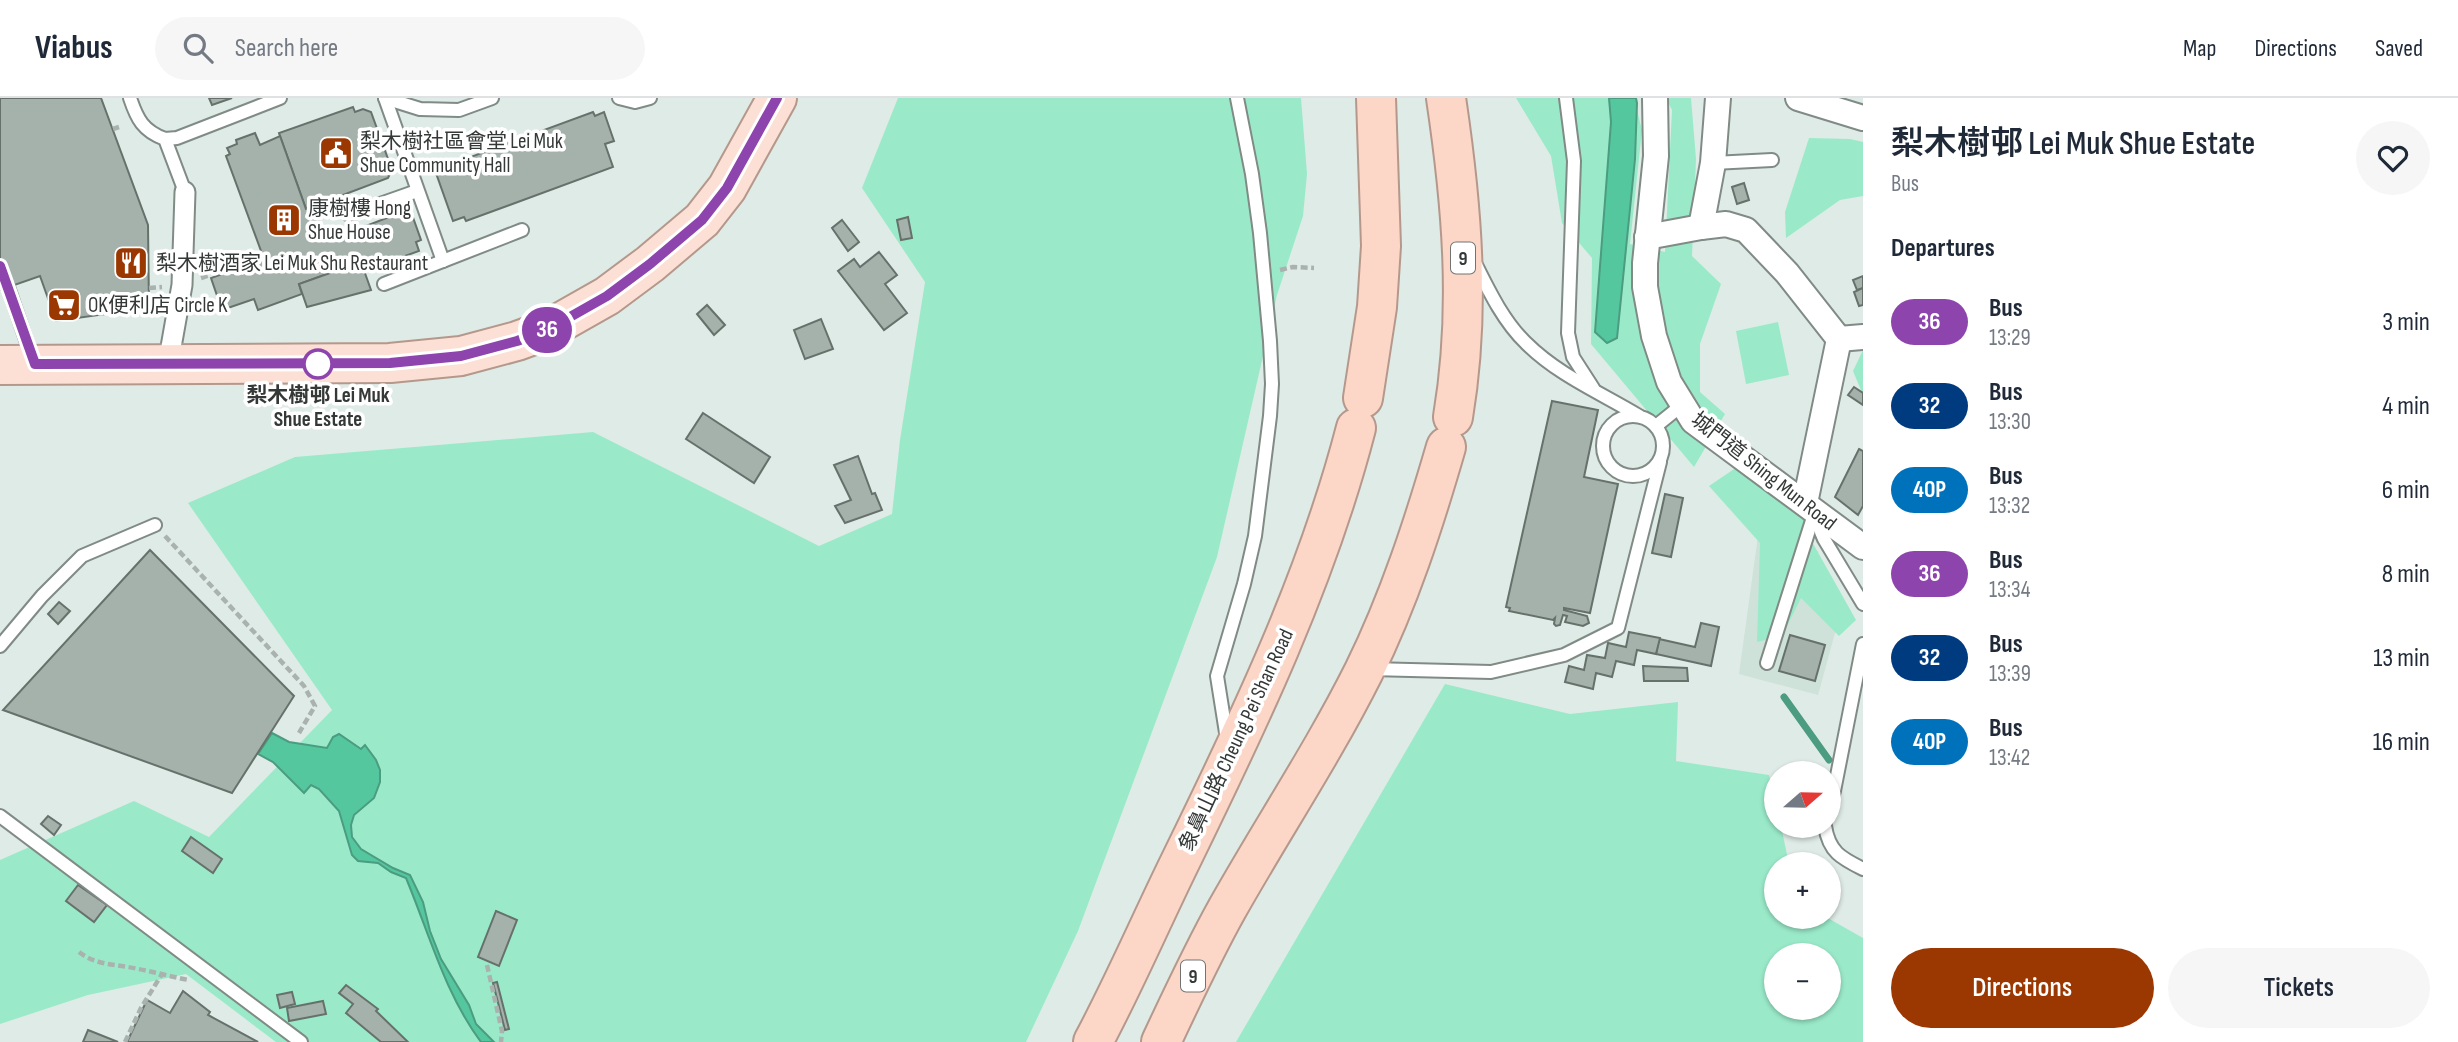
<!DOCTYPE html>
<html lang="en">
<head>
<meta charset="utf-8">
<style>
  body { margin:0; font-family:"Sofia Sans Condensed","Noto Sans TC",sans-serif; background:#f6f6f7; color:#1f2937; height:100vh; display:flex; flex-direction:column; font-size:26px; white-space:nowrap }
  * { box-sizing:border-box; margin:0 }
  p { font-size:23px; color:#747a83 }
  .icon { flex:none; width:38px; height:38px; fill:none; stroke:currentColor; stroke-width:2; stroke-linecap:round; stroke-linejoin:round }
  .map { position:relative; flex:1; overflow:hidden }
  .side { display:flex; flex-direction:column; background:#fff; width:595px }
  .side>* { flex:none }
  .badge { padding:0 14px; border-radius:23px; font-size:24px; line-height:46px }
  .needle { width:46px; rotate:70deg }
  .buttons { position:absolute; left:1764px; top:663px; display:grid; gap:14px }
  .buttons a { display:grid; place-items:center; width:77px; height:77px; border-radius:50%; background:#fff; box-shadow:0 2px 5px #0004; font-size:35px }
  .map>.badge { position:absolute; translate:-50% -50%; box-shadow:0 0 0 4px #fff }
  h2 { padding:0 28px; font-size:26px; line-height:63px }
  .round { display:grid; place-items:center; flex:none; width:74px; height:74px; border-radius:37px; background:#f6f6f7 }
  .summary { display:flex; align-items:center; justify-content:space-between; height:119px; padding:0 28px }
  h1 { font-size:33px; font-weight:600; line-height:52px }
  .action { display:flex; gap:14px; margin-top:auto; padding:14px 28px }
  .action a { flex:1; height:80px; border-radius:42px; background:#9b3700; color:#fff; font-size:28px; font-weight:600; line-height:80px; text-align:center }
  .action a+a { background:#f6f6f7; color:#1f2937 }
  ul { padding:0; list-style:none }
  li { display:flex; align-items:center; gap:21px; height:84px; padding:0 28px }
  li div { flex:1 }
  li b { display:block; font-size:26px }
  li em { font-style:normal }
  li .badge { min-width:77px; font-weight:700; text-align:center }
  header { display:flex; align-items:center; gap:42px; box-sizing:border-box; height:98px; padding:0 35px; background:#fff; border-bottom:2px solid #e0e1e3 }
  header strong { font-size:33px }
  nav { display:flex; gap:38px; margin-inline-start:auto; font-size:24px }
  .search { width:490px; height:63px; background:#f6f6f7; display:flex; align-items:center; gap:18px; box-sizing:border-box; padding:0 24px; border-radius:38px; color:#747a83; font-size:26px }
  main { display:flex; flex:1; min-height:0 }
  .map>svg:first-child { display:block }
  .built { fill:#cee2d9 }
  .green { fill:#9aeaca; fill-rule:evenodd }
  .water { fill:#55c79f; stroke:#4b9c80; stroke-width:2 }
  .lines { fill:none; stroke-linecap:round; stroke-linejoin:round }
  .stream { stroke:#4b9c80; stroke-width:7 }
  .building { fill:#a5b1ab; stroke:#66716c; stroke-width:2 }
  .service-casing { stroke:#808b86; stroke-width:16 }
  .pedestrian-casing { stroke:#808b86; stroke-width:23 }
  .minor-casing { stroke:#808b86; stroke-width:28 }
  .primary-casing { stroke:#b5988c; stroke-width:42 }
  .trunk-casing { stroke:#b5988c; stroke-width:42 }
  .path { stroke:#a9b2ae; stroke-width:4.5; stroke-dasharray:7 3.5; stroke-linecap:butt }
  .service { stroke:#fff; stroke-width:12 }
  .pedestrian { stroke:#fff; stroke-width:19 }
  .minor { stroke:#fff; stroke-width:24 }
  .primary { stroke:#fde0d5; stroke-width:38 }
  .trunk { stroke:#fcd6c7; stroke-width:38 }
  .line-casing { stroke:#fff; stroke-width:16 }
  .line { stroke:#8e44ad; stroke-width:10 }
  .stop-dot { fill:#fff; stroke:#8e44ad; stroke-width:3.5 }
  .labels { text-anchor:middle; stroke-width:7; stroke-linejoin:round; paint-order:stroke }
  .shield { fill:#fff; stroke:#717473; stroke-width:2 }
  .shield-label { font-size:19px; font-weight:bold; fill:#343937 }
  .poi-label { font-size:21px; fill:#343937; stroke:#fff; text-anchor:start }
  .stop-label { font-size:21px; font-weight:bold; fill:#343937; stroke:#fff }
  .street-label { font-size:21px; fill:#343937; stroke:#fff }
</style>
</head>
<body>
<header>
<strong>Viabus</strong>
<div class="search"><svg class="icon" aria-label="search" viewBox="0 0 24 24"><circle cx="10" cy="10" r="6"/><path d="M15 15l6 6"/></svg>Search here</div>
<nav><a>Map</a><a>Directions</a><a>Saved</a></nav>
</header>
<main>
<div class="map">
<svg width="1863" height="944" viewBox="0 0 1863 944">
  <rect width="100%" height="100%" fill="#dfebe6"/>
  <polygon class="built" points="1761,416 1819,454 1814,462 1843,506 1818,597 1739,576"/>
  <g class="green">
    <polygon points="898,0 1301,0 1307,76 1303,118 1277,197 1217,459 1078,833 1026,944 276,944 186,876 88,897 0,926 0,762 134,703 209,739 332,612 188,405 295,359 593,334 819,448 892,416 900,342 925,184 862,90"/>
    <polygon points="1516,0 1634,0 1642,32 1630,146 1665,154 1672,12 1666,0 1691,0 1696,61 1692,158 1721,186 1700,246 1700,294 1725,316 1694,369 1591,246 1592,160 1562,125 1551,58"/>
    <polygon points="1809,40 1850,41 1863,44 1863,98 1840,102 1786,140 1785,114"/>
    <polygon points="1778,224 1789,277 1746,286 1736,233"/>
    <polygon points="1863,252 1863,297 1853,273"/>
    <polygon points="1743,365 1818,429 1811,442 1856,522 1839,538 1801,500 1782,538 1757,544 1760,445 1709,388"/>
    <path d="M1445,586L1570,616L1678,604L1676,663L1769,677L1776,708V728H1781L1789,766H1776V819H1826L1863,840V944H1236ZM1776,858H1829V910H1776Z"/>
  </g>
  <g class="water">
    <polygon points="1609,0 1636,0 1637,5 1635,61 1617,240 1607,245 1595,234 1611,24"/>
    <path d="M272,635L289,644L327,650L333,639L339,636L361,651L365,647L376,662L380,672V684L374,700L354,717L351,727L352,739L361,751L393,770L410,777L423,804L430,833L441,861L469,907L476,926L494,944H481C445,896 429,835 406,780L391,774L378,765L358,763L352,757L339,713L319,691L311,687L304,695L273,664L258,656Z"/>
  </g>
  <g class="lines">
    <polyline class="stream" points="1784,599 1829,662"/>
  </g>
  <g class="building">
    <polygon points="0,0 101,0 148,127 149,210 56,223 40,178 0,192"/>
    <polygon points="209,0 232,0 212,7"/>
    <polygon points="353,9 355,14 363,11 371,14 392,72 388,80 306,111 279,35"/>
    <polygon points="593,14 595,18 604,14 614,43 605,46 613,69 466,123 464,119 453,123 436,75 447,71 446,68"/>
    <polygon points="255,35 260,47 280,38 306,111 314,108 324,136 329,134 332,141 410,111 421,142 416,144 419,153 371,170 368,161 299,186 302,196 258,212 254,201 222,212 211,180 264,161 226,58 230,56 227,50 237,46 236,42"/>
    <polygon points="1744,85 1749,102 1737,106 1732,89"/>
    <polygon points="908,119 912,140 901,142 897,122"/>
    <polygon points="842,122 859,144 848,153 832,130"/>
    <polygon points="879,154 897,177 885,186 907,215 884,232 838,173 854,161 860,169"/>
    <polygon points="361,164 371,192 307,209 299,186"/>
    <polygon points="1863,178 1863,190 1857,192 1853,182"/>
    <polygon points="1863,190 1863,207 1859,208 1854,194"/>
    <polygon points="707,207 725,227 714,237 697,216"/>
    <polygon points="821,221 833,251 805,261 794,232"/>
    <polygon points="1854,289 1863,295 1863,307 1848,297"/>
    <polygon points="1552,303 1598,312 1584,379 1618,386 1590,515 1564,510 1564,512 1587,518 1589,525 1583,528 1565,524 1567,518 1563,517 1560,527 1556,528 1554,526 1555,520 1553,522 1509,513 1510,510 1506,509"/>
    <polygon points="703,315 770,359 754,385 686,341"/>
    <polygon points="1859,351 1863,353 1863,408 1858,417 1835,399"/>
    <polygon points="858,358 872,396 875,395 882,412 845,425 835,408 851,402 834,367"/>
    <polygon points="1665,396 1683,400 1671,459 1652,455"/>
    <polygon points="150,452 294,598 232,695 3,612"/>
    <polygon points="59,504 70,513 58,526 48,516"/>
    <polygon points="1701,525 1719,529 1711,568 1656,556 1659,541 1695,549"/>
    <polygon points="1629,534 1660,540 1656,556 1637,552 1634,567 1616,563 1612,579 1596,575 1593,591 1565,584 1569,568 1584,572 1587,557 1605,560 1608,545 1626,549"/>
    <polygon points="1790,537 1825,547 1815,583 1779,573"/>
    <polygon points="1643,568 1687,570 1688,583 1644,583"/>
    <polygon points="48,718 61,727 54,737 41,726"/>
    <polygon points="191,739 222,761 213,775 182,753"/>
    <polygon points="78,787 107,807 94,824 66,803"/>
    <polygon points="496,813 517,822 499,868 478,859"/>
    <polygon points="497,884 509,931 505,932 493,885"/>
    <polygon points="346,887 378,911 376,913 408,944 381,944 346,915 353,906 339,895"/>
    <polygon points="183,893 210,914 208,917 258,944 127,944 147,902 170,915"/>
    <polygon points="292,894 295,906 280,910 277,897"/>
    <polygon points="323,903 326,916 289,923 287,910"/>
    <polygon points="88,932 118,944 83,944"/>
  </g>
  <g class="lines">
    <g class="service-casing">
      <g id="service">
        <path d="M130,0C137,21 143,33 165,41L185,94"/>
        <polyline points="385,0 443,163"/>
        <polyline points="385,0 420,11 459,12 492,0"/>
        <polyline points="619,0 635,4 650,0"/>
        <polyline points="1566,0 1574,63 1568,235 1573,259 1593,290"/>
        <polyline points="165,41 177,40 280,0"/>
        <polyline points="1713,65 1772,62"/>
        <polyline points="349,117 417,93"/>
        <path d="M1474,163C1488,191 1503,223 1526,245C1558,277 1601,295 1639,318"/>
        <polyline points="384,186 522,132"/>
        <polyline points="8,189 33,262"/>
        <circle cx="1633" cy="348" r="30"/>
        <polyline points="1656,328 1682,307"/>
        <polyline points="1820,417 1821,434 1824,441 1863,506"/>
        <polyline points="0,548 42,498 82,458 155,427"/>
        <polyline points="1767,565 1815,413"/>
        <polyline points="1370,571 1491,574 1564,557 1618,530 1660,364"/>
        <polyline points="1227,641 1217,578 1244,486 1255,438 1270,318 1272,286 1270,243 1260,135 1252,76 1237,0"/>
        <polyline points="1829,708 1834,693 1863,546"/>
        <polyline points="0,718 301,944"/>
        <path d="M1825,728C1829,754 1841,760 1863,771"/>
      </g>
    </g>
    <g class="pedestrian-casing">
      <polyline id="pedestrian" points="168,266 182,187 185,94"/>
    </g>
    <g class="minor-casing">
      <g id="minor">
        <polyline points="1655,0 1656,58 1645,165 1645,189 1654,238 1669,284 1693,323 1863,449"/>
        <polyline points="1718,0 1713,65 1701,129 1726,126 1746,132 1787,175 1839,241 1805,405"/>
        <polyline points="1798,0 1863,20"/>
        <polyline points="1647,139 1701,129"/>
        <polyline points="1839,241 1863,239"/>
      </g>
    </g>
    <g class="primary-casing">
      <polyline id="primary" points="0,267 390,265 461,258 517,243 547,232 607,198 650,166 702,122 727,90 777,0"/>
    </g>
    <g class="trunk-casing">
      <g id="trunk">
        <path d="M1446,0C1462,107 1471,212 1453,319"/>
        <polyline points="1363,300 1377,209 1381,148 1376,0"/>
        <path d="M1093,944C1125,884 1151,823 1181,762C1249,623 1317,481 1356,330"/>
        <path d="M1161,944C1182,899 1203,854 1227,811C1272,731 1323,655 1364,573C1399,502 1424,425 1446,349"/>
      </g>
    </g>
    <g class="path">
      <polyline points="113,31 119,29"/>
      <polyline points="1280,172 1293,169 1314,170"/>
      <polyline points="201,180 210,177"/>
      <polyline points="149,190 162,189"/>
      <polyline points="165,438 304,588 315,608 299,635"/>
      <path d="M79,854C97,868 117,866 138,871C155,874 172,879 189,882"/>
      <polyline points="487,867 502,933 501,944"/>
      <polyline points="125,944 141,910 162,876"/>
    </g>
    <use href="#service" class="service"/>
    <use href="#pedestrian" class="pedestrian"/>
    <use href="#minor" class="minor"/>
    <use href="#primary" class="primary"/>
    <use href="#trunk" class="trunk"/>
  </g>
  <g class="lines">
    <g class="line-casing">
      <polyline id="line" points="0,168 35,266 390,265 461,258 517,243 547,232 607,198 650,166 702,122 727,90 777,0"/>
    </g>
    <use href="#line" class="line"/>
  </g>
  <defs>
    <g id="civic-square" transform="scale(1.75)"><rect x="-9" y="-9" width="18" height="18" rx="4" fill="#9b3700" stroke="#fff"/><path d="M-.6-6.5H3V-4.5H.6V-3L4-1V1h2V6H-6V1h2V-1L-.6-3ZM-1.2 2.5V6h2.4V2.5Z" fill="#fff"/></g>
    <g id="building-square" transform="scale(1.75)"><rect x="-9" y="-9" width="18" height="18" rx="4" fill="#9b3700" stroke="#fff"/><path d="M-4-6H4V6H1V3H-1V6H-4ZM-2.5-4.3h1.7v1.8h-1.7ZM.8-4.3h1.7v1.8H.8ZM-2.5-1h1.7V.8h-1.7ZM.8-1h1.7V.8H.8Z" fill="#fff"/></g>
    <g id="restaurant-square" transform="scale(1.75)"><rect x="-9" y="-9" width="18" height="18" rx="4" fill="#9b3700" stroke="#fff"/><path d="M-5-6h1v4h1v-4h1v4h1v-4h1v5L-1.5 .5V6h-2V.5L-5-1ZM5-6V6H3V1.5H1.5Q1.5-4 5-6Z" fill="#fff"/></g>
    <g id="supermarket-square" transform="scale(1.75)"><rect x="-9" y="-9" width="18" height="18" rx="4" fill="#9b3700" stroke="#fff"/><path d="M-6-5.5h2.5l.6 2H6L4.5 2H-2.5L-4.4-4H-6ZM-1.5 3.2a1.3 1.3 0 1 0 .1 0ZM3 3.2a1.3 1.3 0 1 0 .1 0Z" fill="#fff"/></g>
  </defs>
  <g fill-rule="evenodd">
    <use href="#civic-square" x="336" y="55"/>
    <use href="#building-square" x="284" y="122"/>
    <use href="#restaurant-square" x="131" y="165"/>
    <use href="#supermarket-square" x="64" y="207"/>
  </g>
  <circle class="stop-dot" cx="318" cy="266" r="14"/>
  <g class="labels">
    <g class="shield">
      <rect x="1451" y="144.5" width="24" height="31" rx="5"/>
      <rect x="1181" y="862.5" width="24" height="31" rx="5"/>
    </g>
    <g class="shield-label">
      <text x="1463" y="167">9</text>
      <text x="1193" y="885">9</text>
    </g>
    <g class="poi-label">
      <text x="360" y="50">梨木樹社區會堂 Lei Muk<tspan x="360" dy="24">Shue Community Hall</tspan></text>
      <text x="308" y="117">康樹樓 Hong<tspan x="308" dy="24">Shue House</tspan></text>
      <text x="156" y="172">梨木樹酒家 Lei Muk Shu Restaurant</text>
      <text x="88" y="214">OK便利店 Circle K</text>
    </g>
    <g class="stop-label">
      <text x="318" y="304">梨木樹邨 Lei Muk<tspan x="318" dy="24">Shue Estate</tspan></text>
    </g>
    <g class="street-label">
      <text transform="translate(1764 373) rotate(38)" y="7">城門道 Shing Mun Road</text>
      <text transform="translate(1236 642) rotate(-65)" y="7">象鼻山路 Cheung Pei Shan Road</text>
    </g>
  </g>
</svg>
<div class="buttons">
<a><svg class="needle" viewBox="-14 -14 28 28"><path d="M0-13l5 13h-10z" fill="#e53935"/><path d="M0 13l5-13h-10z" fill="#747a83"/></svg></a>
<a>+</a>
<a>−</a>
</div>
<b class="badge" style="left:547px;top:232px;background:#8e44ad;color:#fff">36</b>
</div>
<section class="side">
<div class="summary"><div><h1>梨木樹邨 Lei Muk Shue Estate</h1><p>Bus</p></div><a class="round"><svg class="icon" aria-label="heart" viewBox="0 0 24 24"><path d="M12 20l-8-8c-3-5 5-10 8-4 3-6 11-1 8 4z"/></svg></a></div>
<h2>Departures</h2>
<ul>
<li><span class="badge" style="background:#8e44ad;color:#fff">36</span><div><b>Bus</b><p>13:29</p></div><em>3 min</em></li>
<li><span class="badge" style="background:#003b80;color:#fff">32</span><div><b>Bus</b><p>13:30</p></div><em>4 min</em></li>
<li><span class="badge" style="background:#0072bc;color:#fff">40P</span><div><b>Bus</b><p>13:32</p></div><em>6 min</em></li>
<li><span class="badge" style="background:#8e44ad;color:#fff">36</span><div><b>Bus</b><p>13:34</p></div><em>8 min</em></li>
<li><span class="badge" style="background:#003b80;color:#fff">32</span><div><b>Bus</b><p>13:39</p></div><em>13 min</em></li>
<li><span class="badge" style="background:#0072bc;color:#fff">40P</span><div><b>Bus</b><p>13:42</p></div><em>16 min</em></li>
</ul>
<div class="action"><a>Directions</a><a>Tickets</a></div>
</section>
</main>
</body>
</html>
